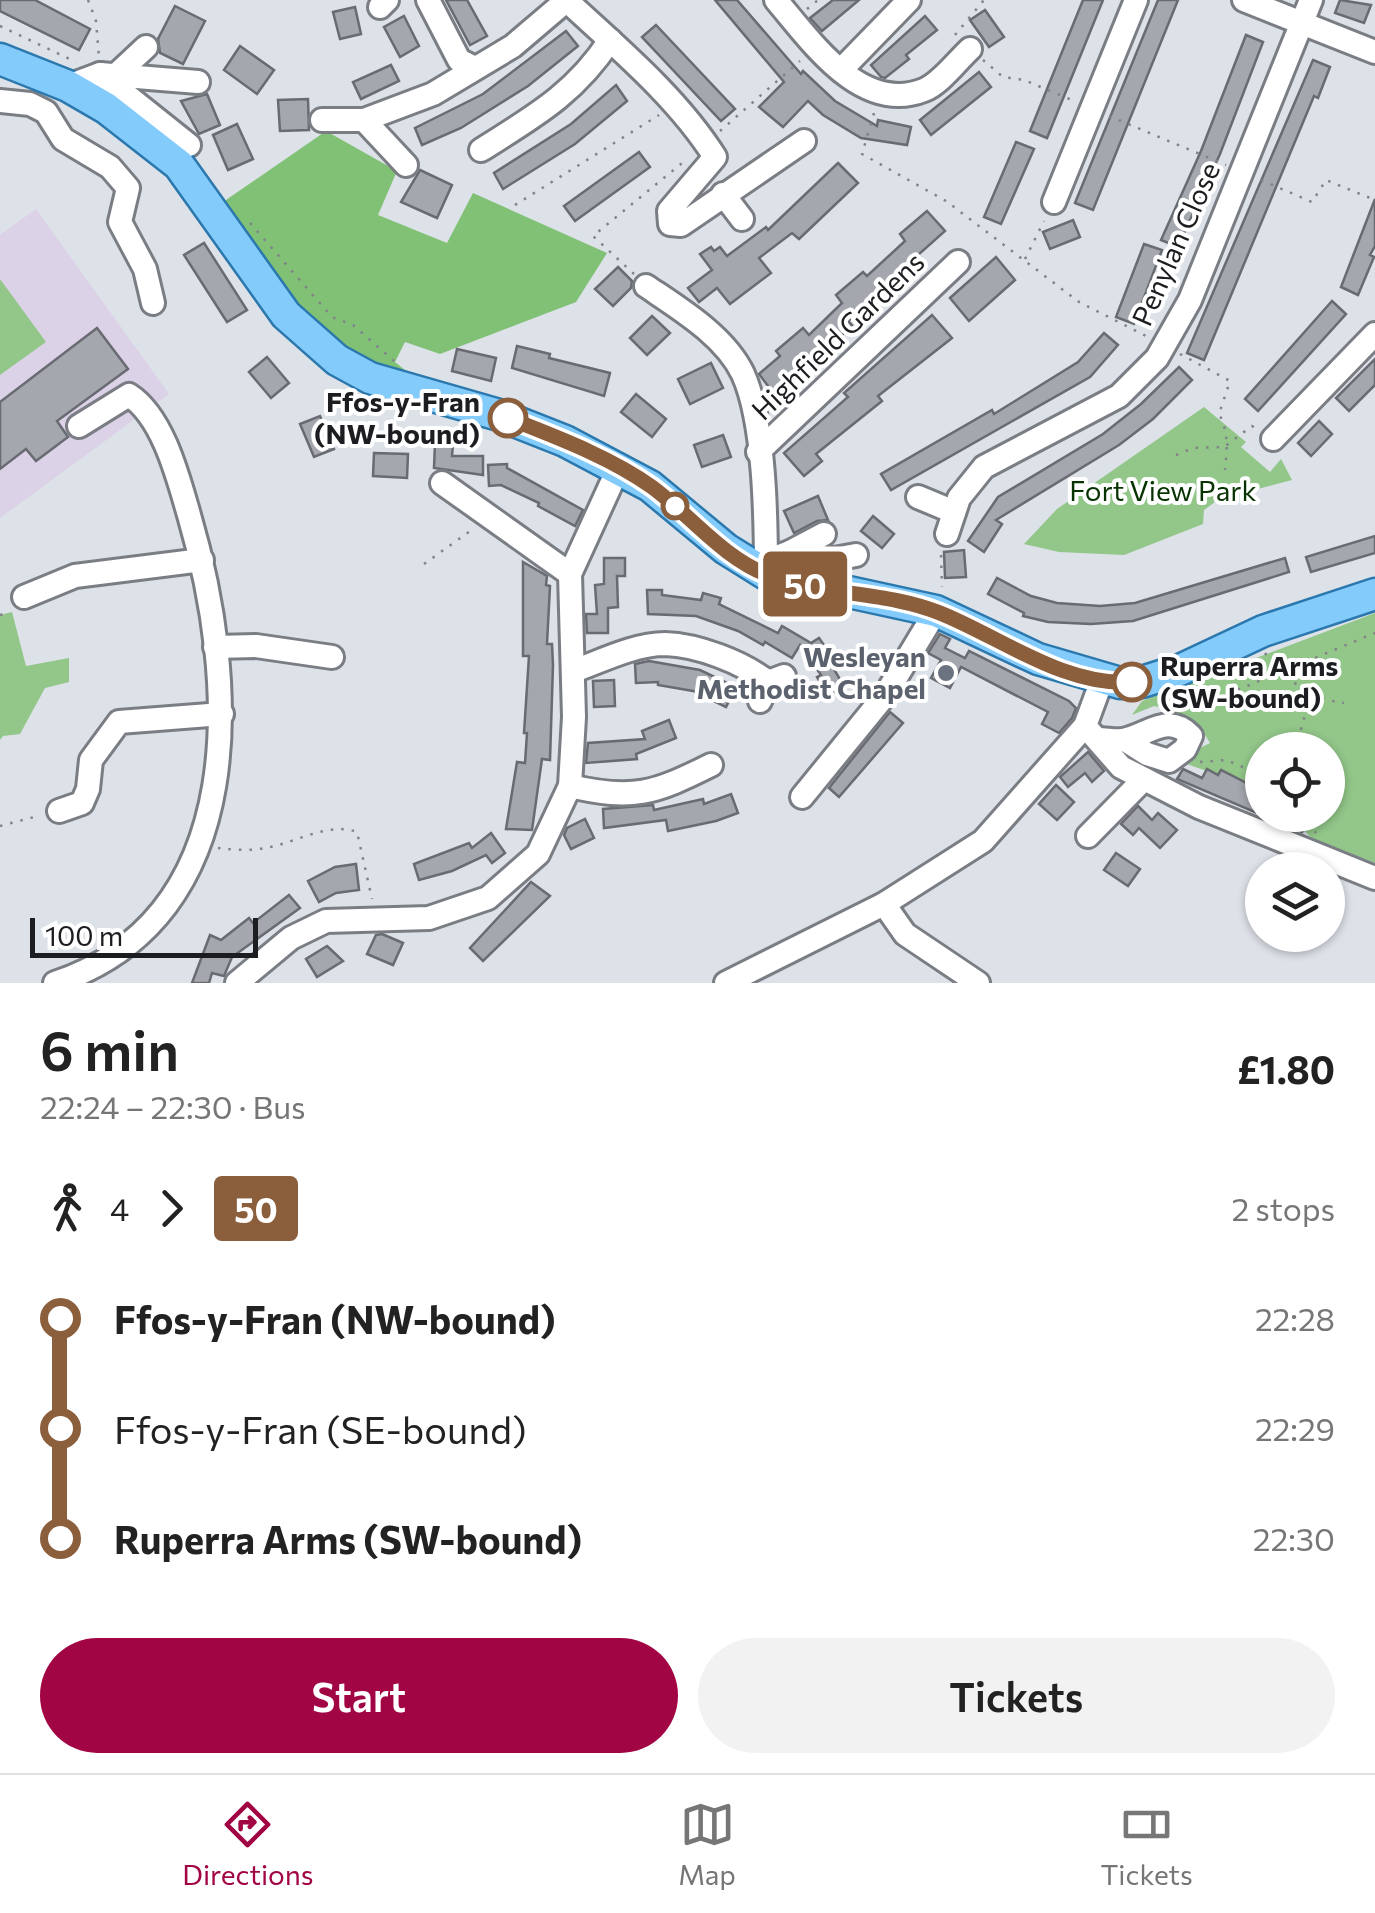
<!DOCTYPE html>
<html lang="en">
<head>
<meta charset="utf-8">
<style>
  body { margin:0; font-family:Commissioner,sans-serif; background:#f2f2f2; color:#222; height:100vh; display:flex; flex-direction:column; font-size:38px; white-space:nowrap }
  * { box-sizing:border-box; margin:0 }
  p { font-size:32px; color:#767676 }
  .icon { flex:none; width:55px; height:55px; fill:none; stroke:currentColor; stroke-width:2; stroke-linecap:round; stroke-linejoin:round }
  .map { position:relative; height:983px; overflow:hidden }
  .drawer { display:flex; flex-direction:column; background:#fff; flex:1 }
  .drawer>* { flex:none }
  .badge { padding:0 20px; border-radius:8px; font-size:35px; line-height:65px }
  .tools { position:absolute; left:1245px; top:732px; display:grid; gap:20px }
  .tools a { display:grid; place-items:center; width:100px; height:100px; border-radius:50%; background:#fff; box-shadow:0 2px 8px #0004; font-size:50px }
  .scale { position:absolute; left:30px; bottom:25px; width:228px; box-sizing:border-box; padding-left:10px; border:5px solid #1c1d20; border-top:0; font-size:28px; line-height:35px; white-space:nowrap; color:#1c1d20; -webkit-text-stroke:8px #fff; paint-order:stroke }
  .map>.badge { position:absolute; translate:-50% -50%; box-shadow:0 0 0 5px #fff }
  .legs { display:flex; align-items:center; gap:15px; height:110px; padding:0 40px; font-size:32px }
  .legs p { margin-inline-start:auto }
  .overview { display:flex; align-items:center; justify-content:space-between; height:170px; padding:0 40px }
  h1 { font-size:55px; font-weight:600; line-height:75px }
  .primary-button { display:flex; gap:20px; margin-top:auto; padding:20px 40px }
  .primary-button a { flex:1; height:115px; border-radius:60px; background:#a10544; color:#fff; font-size:40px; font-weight:600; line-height:115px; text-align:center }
  .primary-button a+a { background:#f2f2f2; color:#222 }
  ul { padding:0 40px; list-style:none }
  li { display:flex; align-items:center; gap:35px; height:110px; font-size:38px }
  li i { display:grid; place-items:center; width:15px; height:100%; margin:0 12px; background:currentColor }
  li i::after { content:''; width:25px; height:25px; margin:-12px; border:8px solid; border-radius:50%; background:#fff }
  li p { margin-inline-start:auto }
  li:first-child i { background:linear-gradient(#0000 50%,currentColor 0) }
  li:last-child i { background:linear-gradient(currentColor 50%,#0000 0) }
  .tabs { display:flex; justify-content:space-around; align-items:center; height:140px; border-top:2px solid #e0e0e0; background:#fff; font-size:28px; color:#767676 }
  .tabs a { display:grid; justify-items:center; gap:5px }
  .tabs .selected { color:#a10544 }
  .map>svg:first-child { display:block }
  .education { fill:#dcd2e7 }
  .green { fill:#92c789 }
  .forest { fill:#80c176 }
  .building { fill:#a4a7ae; stroke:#686b71; stroke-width:2.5 }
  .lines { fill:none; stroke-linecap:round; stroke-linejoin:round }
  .minor-casing { stroke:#7a7e84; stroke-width:28 }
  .major-casing { stroke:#2a78ad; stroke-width:35 }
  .path { stroke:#818388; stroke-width:2.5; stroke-dasharray:2.5 8; stroke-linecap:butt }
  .minor { stroke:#fff; stroke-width:22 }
  .major { stroke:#83cbfb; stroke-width:30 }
  .line-1-casing { stroke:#fff; stroke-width:22 }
  .line-1 { stroke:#8b5e3c; stroke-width:15 }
  .stop-1-dot { fill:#fff; stroke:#8b5e3c; stroke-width:5 }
  .worship-dot { fill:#6b7280; stroke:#fff; stroke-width:4 }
  .labels { text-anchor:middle; stroke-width:8; stroke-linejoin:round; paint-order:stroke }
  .street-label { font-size:28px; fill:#1c1d20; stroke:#fff }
  .stop-label { font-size:28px; font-weight:bold; fill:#1c1d20; stroke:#fff; text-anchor:end }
  .park-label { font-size:28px; fill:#063300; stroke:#fff }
  .worship-label { font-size:28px; font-weight:bold; fill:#5b616d; stroke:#fff; text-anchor:end }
</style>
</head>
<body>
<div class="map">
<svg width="1375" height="983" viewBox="0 0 1375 983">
  <rect width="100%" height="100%" fill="#dde1e8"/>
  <polygon class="education" points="36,209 169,394 0,518 0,235"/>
  <g class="green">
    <polygon points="0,279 46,342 0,375"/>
    <polygon points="1204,407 1246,442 1241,447 1270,472 1281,459 1292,480 1219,499 1204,510 1203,524 1124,555 1059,552 1024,544 1057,509"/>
    <polygon points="12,612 26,666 69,658 69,682 45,688 20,734 3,736 0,740 0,615"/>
    <path d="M1375,613V863L1326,844L1320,848L1304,830L1274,815H1328V750H1262V791L1222,770L1218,775L1184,763L1190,753L1210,743C1197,719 1179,711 1154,706L1132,715L1142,701Z"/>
  </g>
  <polygon class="forest" points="326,131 397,171 378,215 447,243 473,193 607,253 576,302 440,354 405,342 395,362 416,379 337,360 213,209"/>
  <g class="building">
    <polygon points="0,0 35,0 90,29 79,50 0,11"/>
    <polygon points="446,0 467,0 487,36 470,45"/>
    <polygon points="715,0 737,0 801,74 803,71 835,101 877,126 878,120 911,127 907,145 861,138 823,115 808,101 783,127 759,107 784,82"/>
    <polygon points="833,0 859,0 822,31 810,18"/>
    <polygon points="1083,0 1103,0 1047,138 1030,131"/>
    <polygon points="1158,0 1178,0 1093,210 1075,203"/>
    <polygon points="1340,0 1371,5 1364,23 1335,13"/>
    <polygon points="175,6 205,21 183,64 160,53 158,39"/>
    <polygon points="355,7 361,34 340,39 333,12"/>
    <polygon points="985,10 1004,37 989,47 970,20"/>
    <polygon points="404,16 419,46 400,57 384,27"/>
    <polygon points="925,16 937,30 906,55 909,59 885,78 881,77 871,65"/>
    <polygon points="656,25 735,109 721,121 642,37"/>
    <polygon points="566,31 578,46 528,86 461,128 422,145 415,128 483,94"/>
    <polygon points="1246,35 1263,42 1220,154 1178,247 1161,240 1201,151"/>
    <polygon points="240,46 274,70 257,94 224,70"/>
    <polygon points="1313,60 1330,67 1318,98 1314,96 1204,360 1187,353"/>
    <polygon points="391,65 399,81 361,99 353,82"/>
    <polygon points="979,72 991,87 931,135 920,120"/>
    <polygon points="616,85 627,101 575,144 503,189 494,173 571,124"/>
    <polygon points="207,94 220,125 199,134 181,101"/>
    <polygon points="308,99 309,130 280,131 278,100"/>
    <polygon points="237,124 253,159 228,170 213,135"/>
    <polygon points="1016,142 1034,149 1001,224 984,217"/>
    <polygon points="639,152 650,167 575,221 564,206"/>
    <polygon points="838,163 858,183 799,239 792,233 759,258 771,273 730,304 717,288 699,302 688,288 712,270 700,254 711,247 714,251 720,247 727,256 766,227 768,230"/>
    <polygon points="420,170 452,185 437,218 401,202"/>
    <polygon points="1375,199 1375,246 1370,255 1374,257 1358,295 1341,287"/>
    <polygon points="927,211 945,231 909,263 912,266 890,287 848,321 852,325 831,346 828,343 789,376 795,383 777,398 759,374 780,356 776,351 803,328 809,335 842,303 836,295 863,272 867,276 905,241 900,234"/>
    <polygon points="1073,220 1080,237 1050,249 1043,232"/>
    <polygon points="204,243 247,310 227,322 184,255"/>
    <polygon points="1144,244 1162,250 1134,324 1116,317"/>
    <polygon points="996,257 1015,280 969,321 950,298"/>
    <polygon points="618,267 632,281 631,288 613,306 595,289"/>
    <polygon points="1332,301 1346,314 1258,411 1245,399"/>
    <polygon points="932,315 952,338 878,396 882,401 816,454 822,461 804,476 784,453 848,397 844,393"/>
    <polygon points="652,316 670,333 647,355 630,338"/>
    <polygon points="97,328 128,369 57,421 68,437 36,461 26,449 0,469 0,402"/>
    <polygon points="1104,333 1118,345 1090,377 891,490 881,474 992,410 994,414 1078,362"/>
    <polygon points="517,346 550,354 549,358 610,373 604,396 512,368"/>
    <polygon points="457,349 496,358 491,381 452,371"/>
    <polygon points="267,357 289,383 271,398 249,372"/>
    <polygon points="1375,359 1375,385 1349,411 1336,398"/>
    <polygon points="711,363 723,388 690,404 678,379"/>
    <polygon points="1179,367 1192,380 1153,419 1119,445 996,520 1002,524 984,552 968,541 998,497 1103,434 1141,404"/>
    <polygon points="636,394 666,419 652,437 621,412"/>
    <polygon points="320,416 334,449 314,457 300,424"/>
    <polygon points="1319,421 1332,434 1311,456 1298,443"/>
    <polygon points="723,435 731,457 702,467 694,445"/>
    <polygon points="435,443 453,444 452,456 483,456 483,475 434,468"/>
    <polygon points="374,453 408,454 407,478 373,476"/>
    <polygon points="507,464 507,468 583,510 575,526 538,506 539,503 501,485 489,486 488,465"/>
    <polygon points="818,496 828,520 817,521 794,533 784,511"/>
    <polygon points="873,516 894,534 882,548 861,531"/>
    <polygon points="1375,536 1375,553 1311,572 1306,557"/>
    <polygon points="964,550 966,577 945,578 944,552"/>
    <polygon points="604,558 625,558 625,576 617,576 618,607 608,608 608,633 587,633 586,614 597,614 595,585 604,584"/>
    <polygon points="1285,558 1289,572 1133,621 1091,624 1048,622 1023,616 1024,613 988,594 997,578 1031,596 1057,603 1100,606 1135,603"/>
    <polygon points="523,562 547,576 546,585 550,586 547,644 552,644 553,665 550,760 542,759 532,830 506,829 517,762 525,763 527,733 524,733 529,656 523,656"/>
    <polygon points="647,590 662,590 662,595 701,600 703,593 721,598 719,604 778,633 782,626 811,643 819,638 833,658 829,661 844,686 828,696 817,677 821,675 800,645 792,658 765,642 763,645 738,631 696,616 648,614"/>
    <polygon points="940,634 950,639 945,648 965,658 969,651 1069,701 1076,708 1072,718 1059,733 1042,724 1048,712 961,667 950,688 931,678 941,660 928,653"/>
    <polygon points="649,661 700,670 736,687 726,707 693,691 658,685 658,682 636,683 635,664"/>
    <polygon points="614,680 615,706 594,707 593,681"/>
    <polygon points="890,712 903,723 839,797 829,788"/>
    <polygon points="669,720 676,738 636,754 637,759 586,763 588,743 645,739 642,731"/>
    <polygon points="1088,752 1104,771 1092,782 1085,773 1068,787 1060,777"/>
    <polygon points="1183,769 1202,778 1207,769 1218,775 1221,770 1262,791 1262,815 1274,815 1304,830 1302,832 1177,779"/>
    <polygon points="1056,785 1074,802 1057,820 1039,804"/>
    <polygon points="731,794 738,813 716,821 668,831 666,820 604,828 603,809 653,805 654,810 703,799 704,804"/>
    <polygon points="1138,806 1152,820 1158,813 1177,830 1160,848 1139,828 1133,835 1121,824"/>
    <polygon points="585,819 594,838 571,849 564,835 567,828"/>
    <polygon points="491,833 505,853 492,863 486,855 452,871 419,880 414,864 469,843 472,848"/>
    <polygon points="1116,853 1140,869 1128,886 1104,870"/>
    <polygon points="356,864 359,890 336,893 319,902 308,881 335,867"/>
    <polygon points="531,882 550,896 483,961 470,948"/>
    <polygon points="289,895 300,908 232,957 224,976 212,973 209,983 192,983 210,935 221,940 249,918 253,923"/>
    <polygon points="382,934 403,943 393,965 367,954 376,935"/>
    <polygon points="327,946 343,961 317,977 306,959"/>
  </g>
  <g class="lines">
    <g class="minor-casing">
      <g id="minor">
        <polyline points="428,0 459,60 475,68"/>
        <path d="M566,0C618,48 677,97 715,157L669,211L670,224L681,225L804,141"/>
        <path d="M776,0C811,41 861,115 924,90C940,84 957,61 970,49"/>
        <polyline points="1244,0 1375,52"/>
        <polyline points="380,7 387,0"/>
        <polyline points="841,70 909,0"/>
        <polyline points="100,74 198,82"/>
        <polyline points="116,75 146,47"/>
        <polyline points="68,86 100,74 189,145"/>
        <polyline points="0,101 30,104 46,112 63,139 110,167 128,188 120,222 145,269 153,303"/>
        <polyline points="322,120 364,120 433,94 513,46 567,0"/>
        <polyline points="364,120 406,165"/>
        <path d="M481,150C533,117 575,94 610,40"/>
        <polyline points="723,194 742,219"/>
        <polyline points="1054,202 1136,0"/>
        <path d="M646,286C680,309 725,336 743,374C765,423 766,520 766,574"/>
        <polyline points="1273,439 1375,334"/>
        <polyline points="758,452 958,262"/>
        <polyline points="442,483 570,574"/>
        <polyline points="918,497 954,512"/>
        <polyline points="947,534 959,498 984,467 1119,396 1157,358 1190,300 1311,0"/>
        <polyline points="790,552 824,534"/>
        <polyline points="766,561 790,552 834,559 856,555"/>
        <polyline points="24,597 75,576 202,560"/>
        <polyline points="215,647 256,646 332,657"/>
        <path d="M574,671C601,661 635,644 665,644C698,645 742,662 768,682"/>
        <polyline points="760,701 768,682 784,676"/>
        <polyline points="1085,726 1121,767 1199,807 1375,878"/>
        <path d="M1098,739C1106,739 1116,741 1123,740C1148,735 1168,712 1191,736L1185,749L1169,761L1147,754L1125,740"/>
        <path d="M570,786C633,801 655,793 711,765"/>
        <polyline points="802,797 886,694 936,611"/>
        <polyline points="59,811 82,803 88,789 91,760 119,722 222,714"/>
        <polyline points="1088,836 1144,779"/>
        <polyline points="884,904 905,934 978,983"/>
        <path d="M55,983C253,917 237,679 189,515C178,477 163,417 129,395L79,426"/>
        <polyline points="237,983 291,938 326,921 429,918 488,898 538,854 570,786 574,717 570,574 618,469"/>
        <polyline points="726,983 884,904 983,841 1085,726 1102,680"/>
      </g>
    </g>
    <g class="major-casing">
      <polyline id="major" points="0,59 68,86 106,108 179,165 286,315 337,360 370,378 499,415 565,441 650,486 726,549 766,574 936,611 1038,659 1120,683 1142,682 1180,670 1263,631 1375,594"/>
    </g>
    <g class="path">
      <polyline points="88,0 96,21 99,57"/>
      <polyline points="807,9 818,0"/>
      <polyline points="0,26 76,62"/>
      <polyline points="955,35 984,0"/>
      <polyline points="983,60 1003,77 1024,80 1074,101"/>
      <polyline points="874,113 862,154 946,201 1079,302 1146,336"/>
      <polyline points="1109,116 1226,165"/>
      <polyline points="720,131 800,61"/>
      <polyline points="1261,180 1312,202 1326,180 1375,200"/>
      <polyline points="515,205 659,115"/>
      <polyline points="250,223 332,317 353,325 394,361"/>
      <polyline points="1025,259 1044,221"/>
      <polyline points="634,274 593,236 687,159"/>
      <path d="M1180,354L1230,381L1219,414C1229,432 1227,450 1225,470"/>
      <polyline points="1176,455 1193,448 1224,447 1252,426 1256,429"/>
      <polyline points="941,555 942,587"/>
      <polyline points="424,564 473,529"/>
      <polyline points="0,615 10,612"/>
      <path d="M1265,653C1282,678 1314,700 1344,703"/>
      <polyline points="1228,694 1375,633"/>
      <polyline points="1295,750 1311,694"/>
      <polyline points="1200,762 1226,760 1262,775"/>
      <polyline points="1302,815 1316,833"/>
      <polyline points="0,826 38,816"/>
      <path d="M218,848C233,850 250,851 265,848C294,844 328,821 357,832L372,899"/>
    </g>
    <use href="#minor" class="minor"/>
    <use href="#major" class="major"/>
  </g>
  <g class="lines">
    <g class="line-1-casing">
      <path id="line-1" d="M508,418C556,437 610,457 652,487C690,515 723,558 768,575C823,596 886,591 940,613C1000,637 1065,687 1132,682"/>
    </g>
    <use href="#line-1" class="line-1"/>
  </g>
  <g class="stop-1-dot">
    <circle cx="508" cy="418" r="18"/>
    <circle cx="675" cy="506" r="12"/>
    <circle cx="1132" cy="682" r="18"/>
  </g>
  <circle class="worship-dot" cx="946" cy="673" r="10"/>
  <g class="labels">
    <g class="street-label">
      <text transform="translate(1176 244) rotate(-66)" y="10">Penylan Close</text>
      <text transform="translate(838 336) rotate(-44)" y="10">Highfield Gardens</text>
    </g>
    <g class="stop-label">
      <text x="480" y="412">Ffos-y-Fran<tspan x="480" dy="32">(NW-bound)</tspan></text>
      <text x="1160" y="676" text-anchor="start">Ruperra Arms<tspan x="1160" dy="32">(SW-bound)</tspan></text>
    </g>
    <g class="park-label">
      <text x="1163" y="501">Fort View Park</text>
    </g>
    <g class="worship-label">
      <text x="926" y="667">Wesleyan<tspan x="926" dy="32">Methodist Chapel</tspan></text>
    </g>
  </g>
</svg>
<div class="tools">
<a><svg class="icon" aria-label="locate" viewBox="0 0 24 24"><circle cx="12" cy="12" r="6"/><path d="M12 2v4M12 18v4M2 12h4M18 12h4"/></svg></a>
<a><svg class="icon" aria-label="layers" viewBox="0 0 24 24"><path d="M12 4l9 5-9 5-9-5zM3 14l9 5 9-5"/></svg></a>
</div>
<div class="scale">100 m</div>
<b class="badge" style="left:805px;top:584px;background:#8b5e3c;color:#fff">50</b>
</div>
<section class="drawer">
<div class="overview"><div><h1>6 min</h1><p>22:24 – 22:30 · Bus</p></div><b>£1.80</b></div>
<div class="legs"><svg class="icon" aria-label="walk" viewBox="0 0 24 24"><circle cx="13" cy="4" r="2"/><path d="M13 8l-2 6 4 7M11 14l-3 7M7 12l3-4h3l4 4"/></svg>4<svg class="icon" aria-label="forward" viewBox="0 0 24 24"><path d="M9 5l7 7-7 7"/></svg><b class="badge" style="background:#8b5e3c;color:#fff">50</b><p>2 stops</p></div>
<ul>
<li><i style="color:#8b5e3c"></i><b>Ffos-y-Fran (NW-bound)</b><p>22:28</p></li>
<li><i style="color:#8b5e3c"></i><span>Ffos-y-Fran (SE-bound)</span><p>22:29</p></li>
<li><i style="color:#8b5e3c"></i><b>Ruperra Arms (SW-bound)</b><p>22:30</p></li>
</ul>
<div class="primary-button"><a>Start</a><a>Tickets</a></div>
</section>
<nav class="tabs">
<a class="selected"><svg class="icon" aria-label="directions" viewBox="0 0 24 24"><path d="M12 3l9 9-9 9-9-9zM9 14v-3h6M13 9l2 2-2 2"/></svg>Directions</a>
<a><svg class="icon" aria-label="map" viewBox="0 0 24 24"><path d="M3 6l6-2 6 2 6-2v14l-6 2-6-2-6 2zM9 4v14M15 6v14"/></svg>Map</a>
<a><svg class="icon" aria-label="tickets" viewBox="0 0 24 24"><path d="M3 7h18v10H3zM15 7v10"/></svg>Tickets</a>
</nav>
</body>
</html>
